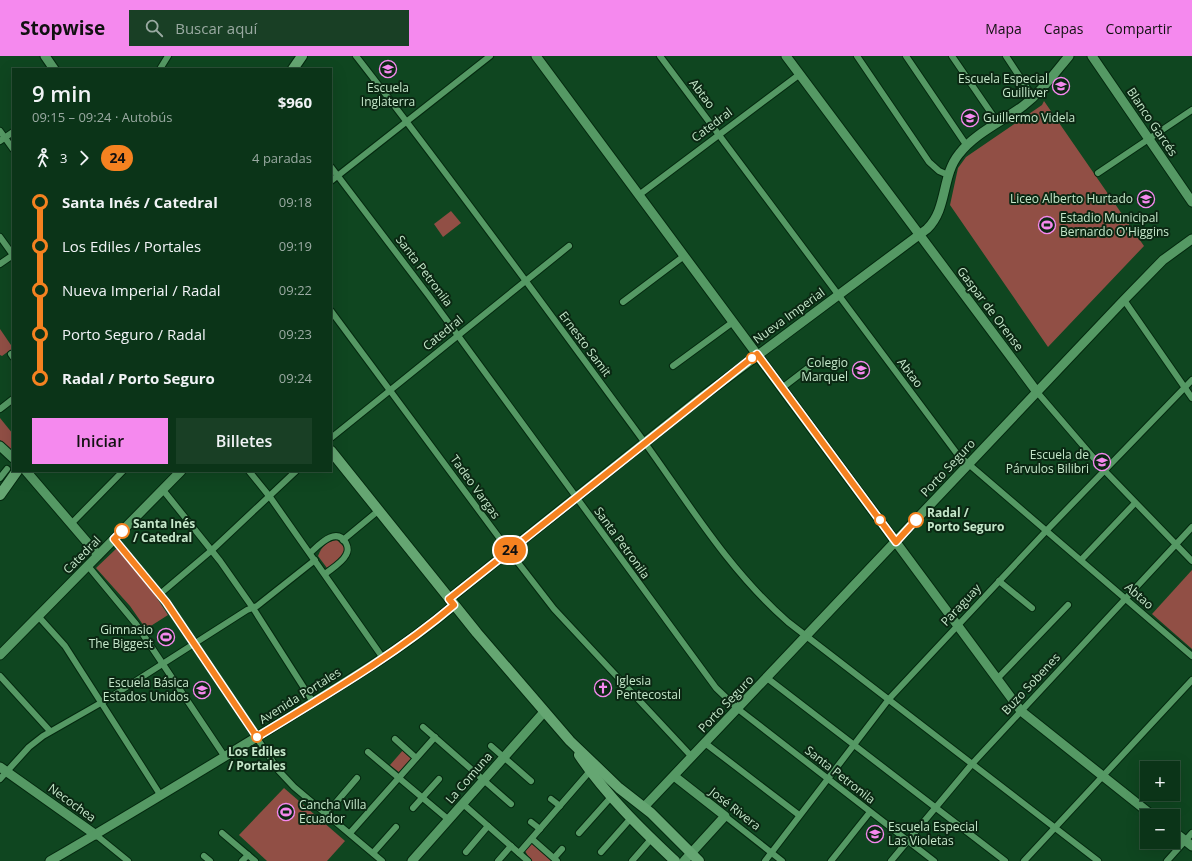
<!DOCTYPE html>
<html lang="es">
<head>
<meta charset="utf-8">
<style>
  body { margin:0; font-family:"Open Sans",sans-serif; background:#193f25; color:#f1f3f6; height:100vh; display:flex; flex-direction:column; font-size:15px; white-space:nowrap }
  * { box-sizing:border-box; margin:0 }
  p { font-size:13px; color:#9aaaa2 }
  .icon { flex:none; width:22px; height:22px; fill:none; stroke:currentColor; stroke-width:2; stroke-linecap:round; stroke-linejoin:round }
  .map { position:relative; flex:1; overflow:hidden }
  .panel { position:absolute; left:12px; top:12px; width:320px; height:404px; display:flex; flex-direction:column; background:#0b3418; border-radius:0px; box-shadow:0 4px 16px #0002,0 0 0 1px #2b4f37 }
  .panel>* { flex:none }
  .badge { padding:0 8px; border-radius:13px; font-size:14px; line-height:26px }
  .tools { position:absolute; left:1140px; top:705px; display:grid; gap:8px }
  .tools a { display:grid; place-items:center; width:40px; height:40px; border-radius:0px; background:#0b3418; box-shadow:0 4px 16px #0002,0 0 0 1px #2b4f37; font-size:20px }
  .map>.badge { position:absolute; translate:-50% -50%; box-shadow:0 0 0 2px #fff }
  .legs { display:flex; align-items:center; gap:6px; height:44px; padding:0 20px; font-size:13px }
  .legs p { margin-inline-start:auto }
  .headline { display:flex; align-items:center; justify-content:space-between; height:68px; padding:0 20px }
  h1 { font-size:22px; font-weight:600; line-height:30px }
  .primary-button { display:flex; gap:8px; margin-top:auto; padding:8px 20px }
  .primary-button a { flex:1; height:46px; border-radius:0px; background:#f589ee; color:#111; font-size:16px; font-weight:600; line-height:46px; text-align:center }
  .primary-button a+a { background:#193f25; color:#f1f3f6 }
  ul { padding:0 20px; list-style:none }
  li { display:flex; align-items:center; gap:14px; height:44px; font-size:15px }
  li i { display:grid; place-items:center; width:6px; height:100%; margin:0 5px; background:currentColor }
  li i::after { content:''; width:10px; height:10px; margin:-5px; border:3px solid; border-radius:50%; background:#0b3418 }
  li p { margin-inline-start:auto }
  li:first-child i { background:linear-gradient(#0000 50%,currentColor 0) }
  li:last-child i { background:linear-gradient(currentColor 50%,#0000 0) }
  header { display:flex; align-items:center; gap:24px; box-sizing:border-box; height:56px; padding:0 20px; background:#f589ee; color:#111 }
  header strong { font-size:19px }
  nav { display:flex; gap:22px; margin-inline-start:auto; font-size:14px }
  .search { width:280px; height:36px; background:#193f25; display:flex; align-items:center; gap:10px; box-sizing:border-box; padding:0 14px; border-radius:0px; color:#9aaaa2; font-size:15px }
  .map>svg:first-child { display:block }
  .green { fill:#914f45 }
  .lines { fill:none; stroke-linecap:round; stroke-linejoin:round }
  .street-casing { stroke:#04290f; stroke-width:8 }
  .secondary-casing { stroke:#04290f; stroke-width:11 }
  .primary-casing { stroke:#04290f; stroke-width:12 }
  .street { stroke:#559964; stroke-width:6 }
  .secondary { stroke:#559964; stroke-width:9 }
  .primary { stroke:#65a672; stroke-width:10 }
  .line-1-casing { stroke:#fff; stroke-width:9 }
  .line-1 { stroke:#f58220; stroke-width:6 }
  .stop-1-dot { fill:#fff; stroke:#f58220; stroke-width:2 }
  .labels { text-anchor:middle; stroke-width:4; stroke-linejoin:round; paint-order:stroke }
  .poi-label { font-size:12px; fill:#c5e7ca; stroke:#0b2813; text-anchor:end }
  .street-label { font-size:12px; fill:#c5e7ca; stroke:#0b2813 }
  .stop-label { font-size:12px; font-weight:bold; fill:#c5e7ca; stroke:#0b2813; text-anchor:start }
</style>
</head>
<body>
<header>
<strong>Stopwise</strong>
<div class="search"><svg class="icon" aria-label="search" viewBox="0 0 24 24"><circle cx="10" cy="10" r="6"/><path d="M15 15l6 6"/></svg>Buscar aquí</div>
<nav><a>Mapa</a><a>Capas</a><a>Compartir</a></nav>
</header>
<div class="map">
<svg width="1192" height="805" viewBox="0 0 1192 805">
  <rect width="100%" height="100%" fill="#0f4620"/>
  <g class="green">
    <polygon points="1044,45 1144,190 1048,291 950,149 958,112 966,101 1042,49"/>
    <polygon points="451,155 461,167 443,181 434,168"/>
    <polygon points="0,273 13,292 2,300 0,299"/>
    <polygon points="0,362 13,378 13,396 0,384"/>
    <path d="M337,484L345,492C342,502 337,507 327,512L318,500C322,490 326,486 337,484Z"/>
    <polygon points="117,492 151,533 168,559 146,573 130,550 96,512"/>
    <polygon points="1192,514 1192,593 1152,558"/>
    <polygon points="404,693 414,702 400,717 390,709"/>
    <polygon points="284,732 345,785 327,805 267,805 239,779"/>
    <polygon points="530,786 552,805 531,805 525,795"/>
  </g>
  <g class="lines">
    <g class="street-casing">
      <g id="street">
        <path d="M356,0C452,123 544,250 637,376C685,441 726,512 788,566L1098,805"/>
        <polyline points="660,0 958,399 1192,600"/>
        <polyline points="857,0 929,106 939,115 948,119"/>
        <polyline points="906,0 967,90"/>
        <polyline points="952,0 998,67"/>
        <polyline points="1006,0 1033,41"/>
        <polyline points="160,13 168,0"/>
        <polyline points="0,75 13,93"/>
        <polyline points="0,85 13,76"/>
        <polyline points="331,111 429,240 716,632 738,653 934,805"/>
        <polyline points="1098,117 1192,54"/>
        <polyline points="331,125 490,0"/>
        <polyline points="639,139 800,18"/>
        <polyline points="0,181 13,199"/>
        <polyline points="0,208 13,199"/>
        <polyline points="1124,244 1192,342"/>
        <polyline points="623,246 684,200"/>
        <polyline points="331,255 509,495 554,553 692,701"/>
        <polyline points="11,298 13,301"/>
        <polyline points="673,310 733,266"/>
        <polyline points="782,332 812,309"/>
        <polyline points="1037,336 1104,414 1192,505"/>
        <polyline points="0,353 13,343"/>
        <polyline points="331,382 569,190"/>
        <polyline points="249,415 270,441 383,602"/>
        <polyline points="0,422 7,413"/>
        <polyline points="163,434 220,505 253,552 313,646"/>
        <polyline points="71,468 123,415"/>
        <polyline points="114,483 166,546 279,715 294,731 382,805"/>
        <polyline points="343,484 378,455"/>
        <path d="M310,497C319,489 336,470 346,487C348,491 348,496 346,499C342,507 331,513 325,518"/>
        <polyline points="1081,504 1135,447"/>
        <polyline points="88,510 136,568 225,701"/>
        <polyline points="999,525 1032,552"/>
        <polyline points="160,538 212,494 296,415"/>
        <polyline points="38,560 65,590 161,740"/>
        <polyline points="0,620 50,675"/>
        <polyline points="767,622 1005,805"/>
        <polyline points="997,623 1068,549"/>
        <polyline points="423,671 511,748"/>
        <polyline points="395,683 416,702"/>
        <polyline points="705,687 799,759"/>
        <polyline points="491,690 531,725"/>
        <polyline points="368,696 449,764"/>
        <polyline points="0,723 29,691 43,680 106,644 247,554 257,550 315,504"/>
        <polyline points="551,743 560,750"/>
        <polyline points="463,748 528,805"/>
        <polyline points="413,752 439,723"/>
        <polyline points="327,757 357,722"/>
        <polyline points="725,760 782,805"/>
        <polyline points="531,766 540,773"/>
        <polyline points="222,777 255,805"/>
        <polyline points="350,777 435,681"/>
        <polyline points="579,777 612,740"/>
        <polyline points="96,779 128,805"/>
        <polyline points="532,783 557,805"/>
        <polyline points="466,796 488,770"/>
        <polyline points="601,796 631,762"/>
        <polyline points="373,797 396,771"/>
        <polyline points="519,797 590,715"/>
        <polyline points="204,800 210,805"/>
        <polyline points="554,802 562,793"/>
        <polyline points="242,805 248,799"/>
        <polyline points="498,805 511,790"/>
        <polyline points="632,805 652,782"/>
        <polyline points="765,805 889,643 1047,474 1192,324"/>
        <polyline points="831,805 870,756"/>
        <polyline points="891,805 972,708 1192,471"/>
        <polyline points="1024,805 1192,624"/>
        <polyline points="1167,805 1192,777"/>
      </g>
    </g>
    <g class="secondary-casing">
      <g id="secondary">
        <polyline points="45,0 54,13"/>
        <polyline points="536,0 1021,655 1153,760"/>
        <polyline points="786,0 1037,336"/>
        <polyline points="1092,0 1192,146"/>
        <polyline points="0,390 13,402"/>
        <polyline points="26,415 98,499"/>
        <path d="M449,543L703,340L927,173C948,153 941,120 959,98C975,77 1003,65 1023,50C1041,36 1054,18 1069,0"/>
        <polyline points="0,599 181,415"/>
        <polyline points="0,711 96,779"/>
        <polyline points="674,720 725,760 684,805"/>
        <polyline points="644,751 1124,244 1163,204 1192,183"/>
        <polyline points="1173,775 1192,790"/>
        <path d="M50,805C131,758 211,709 291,660C347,625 404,592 454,549"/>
        <polyline points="412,805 544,656"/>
      </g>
    </g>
    <g class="primary-casing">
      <g id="primary">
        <polyline points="293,13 302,0"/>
        <polyline points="331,395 477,577 570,685 619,732 651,757 699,805"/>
        <polyline points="0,439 17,415"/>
        <path d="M579,699C605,738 641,773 675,805"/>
      </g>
    </g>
    <use href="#street" class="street"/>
    <use href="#secondary" class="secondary"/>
    <use href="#primary" class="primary"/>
  </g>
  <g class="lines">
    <g class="line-1-casing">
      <path id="line-1" d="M122,475L114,483L166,546L257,681C324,640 394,600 454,549L449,543L757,298L896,486L916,464"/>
    </g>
    <use href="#line-1" class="line-1"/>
  </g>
  <defs>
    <g id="school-ring" transform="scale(0.9)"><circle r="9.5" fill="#0b2813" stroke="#f589ee" stroke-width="1.5"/><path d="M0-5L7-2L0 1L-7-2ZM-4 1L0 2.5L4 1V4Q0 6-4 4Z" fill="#f589ee"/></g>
    <g id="stadium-ring" transform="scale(0.9)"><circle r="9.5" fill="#0b2813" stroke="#f589ee" stroke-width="1.5"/><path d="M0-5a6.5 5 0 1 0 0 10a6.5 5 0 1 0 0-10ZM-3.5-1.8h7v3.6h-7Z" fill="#f589ee"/></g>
    <g id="church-ring" transform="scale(0.9)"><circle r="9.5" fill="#0b2813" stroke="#f589ee" stroke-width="1.5"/><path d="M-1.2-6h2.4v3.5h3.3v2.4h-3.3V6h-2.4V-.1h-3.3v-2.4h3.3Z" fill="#f589ee"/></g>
  </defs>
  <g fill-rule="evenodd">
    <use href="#school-ring" x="388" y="13"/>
    <use href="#school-ring" x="1061" y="30"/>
    <use href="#school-ring" x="970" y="62"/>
    <use href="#school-ring" x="1146" y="143"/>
    <use href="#stadium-ring" x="1047" y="169"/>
    <use href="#school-ring" x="861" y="314"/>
    <use href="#school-ring" x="1102" y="406"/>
    <use href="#stadium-ring" x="166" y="581"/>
    <use href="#church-ring" x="603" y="632"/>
    <use href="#school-ring" x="202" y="634"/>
    <use href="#stadium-ring" x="286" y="756"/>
    <use href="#school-ring" x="875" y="778"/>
  </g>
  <g class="stop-1-dot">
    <circle cx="752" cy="302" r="5"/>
    <circle cx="880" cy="464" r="5"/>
    <circle cx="916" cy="464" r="7"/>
    <circle cx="122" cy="475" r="7"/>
    <circle cx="257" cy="681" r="5"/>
  </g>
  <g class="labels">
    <g class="poi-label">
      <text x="1048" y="27">Escuela Especial<tspan x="1048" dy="14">Guilliver</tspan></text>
      <text x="388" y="36" text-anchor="middle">Escuela<tspan x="388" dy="14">Inglaterra</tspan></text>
      <text x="983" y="66" text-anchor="start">Guillermo Videla</text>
      <text x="1133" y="147">Liceo Alberto Hurtado</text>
      <text x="1060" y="166" text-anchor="start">Estadio Municipal<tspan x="1060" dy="14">Bernardo O'Higgins</tspan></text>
      <text x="848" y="311">Colegio<tspan x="848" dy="14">Marquel</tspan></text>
      <text x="1089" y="403">Escuela de<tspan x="1089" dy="14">Párvulos Bilibri</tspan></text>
      <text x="153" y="578">Gimnasio<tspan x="153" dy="14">The Biggest</tspan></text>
      <text x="616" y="629" text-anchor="start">Iglesia<tspan x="616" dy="14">Pentecostal</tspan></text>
      <text x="189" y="631">Escuela Básica<tspan x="189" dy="14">Estados Unidos</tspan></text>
      <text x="299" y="753" text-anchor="start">Cancha Villa<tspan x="299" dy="14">Ecuador</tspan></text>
      <text x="888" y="775" text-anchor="start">Escuela Especial<tspan x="888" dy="14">Las Violetas</tspan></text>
    </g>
    <g class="street-label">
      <text transform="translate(702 38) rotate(53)" y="4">Abtao</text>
      <text transform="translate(1152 66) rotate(56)" y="4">Blanco Garcés</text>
      <text transform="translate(712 69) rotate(-37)" y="4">Catedral</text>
      <text transform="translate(424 215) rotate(53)" y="4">Santa Petronila</text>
      <text transform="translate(990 253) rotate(53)" y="4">Gaspar de Orense</text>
      <text transform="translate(789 260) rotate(-36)" y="4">Nueva Imperial</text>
      <text transform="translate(443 277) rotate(-39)" y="4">Catedral</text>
      <text transform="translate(585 288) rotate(53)" y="4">Ernesto Samit</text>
      <text transform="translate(910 317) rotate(53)" y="4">Abtao</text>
      <text transform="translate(948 412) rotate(-47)" y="4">Porto Seguro</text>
      <text transform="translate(475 431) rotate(54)" y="4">Tadeo Vargas</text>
      <text transform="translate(622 487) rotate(54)" y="4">Santa Petronila</text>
      <text transform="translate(82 499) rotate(-45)" y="4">Catedral</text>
      <text transform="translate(1139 540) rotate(41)" y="4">Abtao</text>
      <text transform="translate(961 549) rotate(-47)" y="4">Paraguay</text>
      <text transform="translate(1031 628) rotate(-47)" y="4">Buzo Sobenes</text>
      <text transform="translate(300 640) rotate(-32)" y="4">Avenida Portales</text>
      <text transform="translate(726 648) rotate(-46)" y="4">Porto Seguro</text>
      <text transform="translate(840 719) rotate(38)" y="4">Santa Petronila</text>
      <text transform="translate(469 722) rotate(-49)" y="4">La Comuna</text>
      <text transform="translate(72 747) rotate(36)" y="4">Necochea</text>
      <text transform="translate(735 753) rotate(38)" y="4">José Rivera</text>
    </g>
    <g class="stop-label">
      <text x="927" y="461">Radal /<tspan x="927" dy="14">Porto Seguro</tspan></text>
      <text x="133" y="472">Santa Inés<tspan x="133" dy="14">/ Catedral</tspan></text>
      <text x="257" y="700" text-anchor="middle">Los Ediles<tspan x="257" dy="14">/ Portales</tspan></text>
    </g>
  </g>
</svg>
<div class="tools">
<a>+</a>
<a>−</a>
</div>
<b class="badge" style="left:510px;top:494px;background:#f58220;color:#111">24</b>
<section class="panel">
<div class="headline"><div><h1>9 min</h1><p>09:15 – 09:24 · Autobús</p></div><b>$960</b></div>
<div class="legs"><svg class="icon" aria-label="walk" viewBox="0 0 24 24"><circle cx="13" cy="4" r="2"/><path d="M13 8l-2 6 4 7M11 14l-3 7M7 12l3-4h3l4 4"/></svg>3<svg class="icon" aria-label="forward" viewBox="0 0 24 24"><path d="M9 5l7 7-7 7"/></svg><b class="badge" style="background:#f58220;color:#111">24</b><p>4 paradas</p></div>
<ul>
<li><i style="color:#f58220"></i><b>Santa Inés / Catedral</b><p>09:18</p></li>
<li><i style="color:#f58220"></i><span>Los Ediles / Portales</span><p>09:19</p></li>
<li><i style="color:#f58220"></i><span>Nueva Imperial / Radal</span><p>09:22</p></li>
<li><i style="color:#f58220"></i><span>Porto Seguro / Radal</span><p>09:23</p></li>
<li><i style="color:#f58220"></i><b>Radal / Porto Seguro</b><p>09:24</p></li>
</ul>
<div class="primary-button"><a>Iniciar</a><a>Billetes</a></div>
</section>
</div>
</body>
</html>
